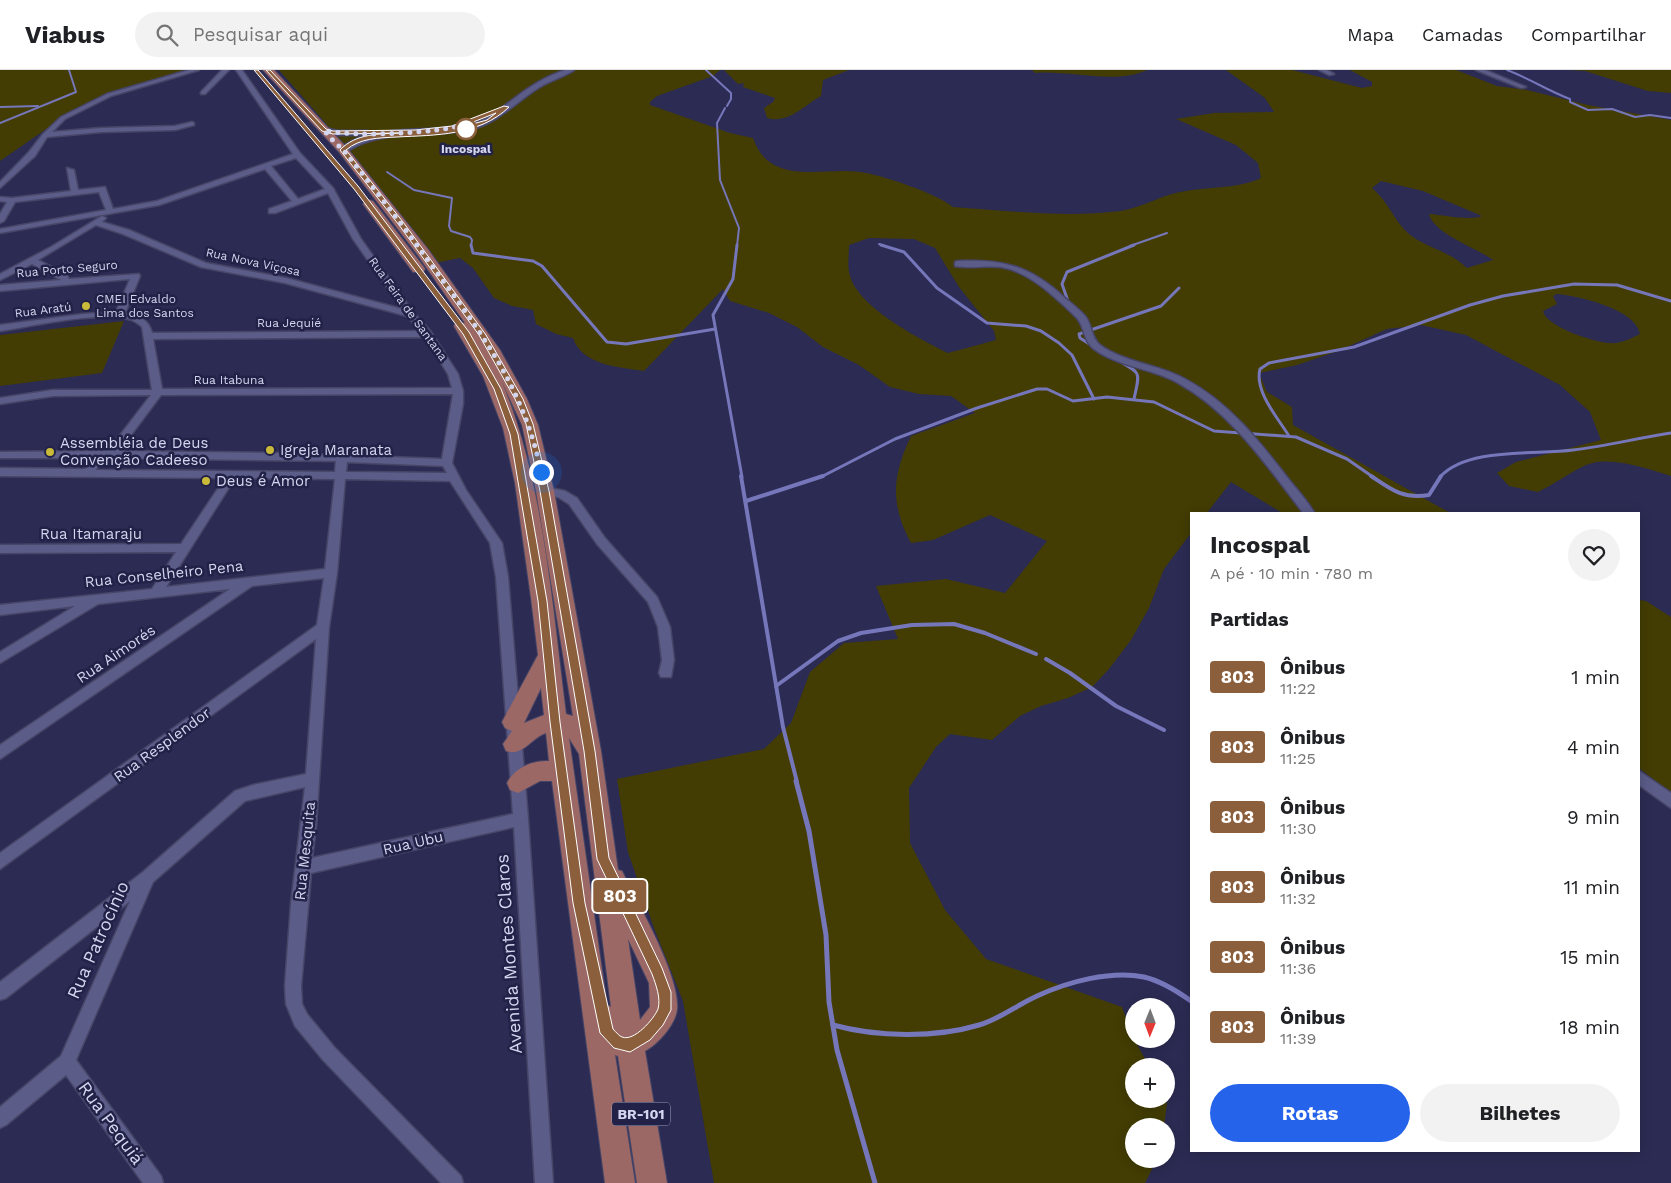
<!DOCTYPE html>
<html lang="pt">
<head>
<meta charset="utf-8">
<style>
  body { margin:0; font-family:"Work Sans",sans-serif; background:#f2f2f2; color:#202124; height:100vh; display:flex; flex-direction:column; font-size:19px; white-space:nowrap }
  * { box-sizing:border-box; margin:0 }
  p { font-size:16px; color:#757577 }
  .icon { flex:none; width:28px; height:28px; fill:none; stroke:currentColor; stroke-width:2; stroke-linecap:round; stroke-linejoin:round }
  .map { position:relative; flex:1; overflow:hidden }
  .panel { position:absolute; left:1190px; top:442px; width:450px; height:640px; display:flex; flex-direction:column; background:#fff; border-radius:0px; box-shadow:0 2px 12px #0003 }
  .panel>* { flex:none }
  .badge { padding:0 10px; border-radius:4px; font-size:18px; line-height:32px }
  .needle { width:32px; rotate:181deg }
  .controls { position:absolute; left:1125px; top:928px; display:grid; gap:10px }
  .controls a { display:grid; place-items:center; width:50px; height:50px; border-radius:50%; background:#fff; box-shadow:0 2px 12px #0003; font-size:25px }
  .you { position:absolute; width:25px; height:25px; margin:-12px; border:4px solid #fff; border-radius:50%; background:#1a73e8; box-shadow:0 0 0 8px #1a73e833 }
  .map>.badge { position:absolute; translate:-50% -50%; box-shadow:0 0 0 2px #fff }
  h2 { padding:0 20px; font-size:19px; line-height:45px }
  .round { display:grid; place-items:center; flex:none; width:52px; height:52px; border-radius:26px; background:#f2f2f2 }
  .summary { display:flex; align-items:center; justify-content:space-between; height:85px; padding:0 20px }
  h1 { font-size:24px; font-weight:700; line-height:38px }
  .action { display:flex; gap:10px; margin-top:auto; padding:10px 20px }
  .action a { flex:1; height:58px; border-radius:30px; background:#2563eb; color:#fff; font-size:20px; font-weight:700; line-height:58px; text-align:center }
  .action a+a { background:#f2f2f2; color:#202124 }
  ul { padding:0; list-style:none }
  li { display:flex; align-items:center; gap:15px; height:70px; padding:0 20px }
  li div { flex:1 }
  li b { display:block; font-size:19px }
  li em { font-style:normal }
  li .badge { min-width:55px; font-weight:700; text-align:center }
  header { display:flex; align-items:center; gap:30px; box-sizing:border-box; height:70px; padding:0 25px; background:#fff; border-bottom:1px solid #e0e0e0 }
  header strong { font-size:24px }
  nav { display:flex; gap:28px; margin-inline-start:auto; font-size:18px }
  .search { width:350px; height:45px; background:#f2f2f2; display:flex; align-items:center; gap:12px; box-sizing:border-box; padding:0 18px; border-radius:28px; color:#757577; font-size:19px }
  .map>svg:first-child { display:block }
  .green { fill:#433d03; fill-rule:evenodd }
  .lines { fill:none; stroke-linecap:round; stroke-linejoin:round }
  .stream-far3 { stroke:#7676bb; stroke-width:2 }
  .stream-far2 { stroke:#7676bb; stroke-width:3 }
  .stream-far1 { stroke:#7676bb; stroke-width:4 }
  .stream { stroke:#7676bb; stroke-width:5 }
  .street-casing { stroke:#474567; stroke-width:3 }
  .primary-casing { stroke:#474567; stroke-width:2 }
  .street { fill:#5b5c88; fill-rule:evenodd }
  .primary { fill:#9b6865; fill-rule:evenodd }
  .line { fill:#8b5e3c; stroke:#fff; fill-rule:evenodd }
  .walk { stroke:#d4d6f0; stroke-width:5; stroke-dasharray:0 9 }
  .stop-dot { fill:#fff; stroke:#8b5e3c; stroke-width:2.5 }
  .poi-dot { fill:#c9ba3a; stroke:#222147; stroke-width:2 }
  .labels { text-anchor:middle; stroke-width:5; stroke-linejoin:round; paint-order:stroke }
  .far-stop-label { font-size:12px; font-weight:bold; fill:#d4d6f0; stroke:#222147 }
  .far-street-label { font-size:12px; fill:#d4d6f0; stroke:#222147 }
  .far-poi-label { font-size:12px; fill:#d4d6f0; stroke:#222147; text-anchor:start }
  .shield { fill:#222147; stroke:#9fa0bd; stroke-width:1 }
  .shield-label { font-size:14px; font-weight:bold; fill:#d4d6f0 }
  .poi-label { font-size:15px; fill:#d4d6f0; stroke:#222147; text-anchor:start }
  .street-label { font-size:15px; fill:#d4d6f0; stroke:#222147 }
  .near-street-label { font-size:18px; fill:#d4d6f0; stroke:#222147 }
</style>
</head>
<body>
<header>
<strong>Viabus</strong>
<div class="search"><svg class="icon" aria-label="search" viewBox="0 0 24 24"><circle cx="10" cy="10" r="6"/><path d="M15 15l6 6"/></svg>Pesquisar aqui</div>
<nav><a>Mapa</a><a>Camadas</a><a>Compartilhar</a></nav>
</header>
<div class="map">
<svg width="1671" height="1113" viewBox="0 0 1671 1113">
  <rect width="100%" height="100%" fill="#2c2b53"/>
  <g class="green">
    <polygon points="0,0 189,0 116,20 52,55 0,91"/>
    <path d="M279,0H720L713,6L657,26L650,32V35L730,63L753,68C770,117 821,97 860,102C883,105 935,123 953,137C1009,141 1066,148 1121,141C1144,137 1163,124 1186,121C1209,117 1241,118 1261,108L1258,93L1236,75L1176,49L1214,43L1274,42L1265,28L1226,0H1292L1362,18L1372,16V12L1350,0H1456L1497,16L1527,20L1588,35L1671,50V406C1648,399 1610,385 1586,395C1571,402 1554,414 1538,422L1509,416L1497,403L1516,392L1601,370L1590,342L1560,315L1466,265L1421,255L1387,259L1338,281L1297,295L1259,303L1267,322L1292,337L1293,355L1452,444H1284L1231,412L1206,444H1191V463L1164,499L1149,538L1131,570L1109,599L1092,617L1068,628L1041,636L1020,646L992,670L950,664L936,677L909,718L910,773L945,840L986,889L1122,937L1134,969L1149,996H1134V1029H1165L1167,1033L1164,1056H1134V1089H1157L1145,1113H714L683,931L654,858L628,782L617,709L764,679L791,653L810,602L844,573L898,569L876,516L946,509L1005,523L1047,471L990,445L933,470L911,473C890,434 892,406 911,366L975,343L951,326L919,324L890,317L859,295L823,277L797,257L769,243L730,231L723,219L644,301C618,297 582,295 573,268L556,264L536,254L533,240L512,236L494,228L473,198L460,188L435,193L322,49ZM1381,111L1423,121L1482,146C1470,151 1444,145 1429,144C1434,164 1477,178 1493,190L1467,198C1448,180 1426,178 1409,164C1394,151 1388,131 1372,118ZM869,168L914,169L935,178L959,217L994,261L996,270L948,283C920,269 859,238 850,206C847,196 849,185 849,175ZM1557,224C1579,226 1636,239 1640,264C1630,269 1620,274 1610,273C1595,273 1545,256 1543,241L1557,234L1553,226Z"/>
    <path d="M724,0H849L823,10L821,26C803,36 789,54 767,48L764,38L773,32L775,28L743,17L744,13L738,14Z"/>
    <path d="M1032,0H1147C1115,15 1071,0 1035,3Z"/>
    <polygon points="1569,0 1671,0 1671,23 1648,21 1585,1"/>
    <polygon points="124,251 102,303 0,316 0,265"/>
    <polygon points="1639,530 1646,531 1671,547 1671,723 1639,698"/>
  </g>
  <g class="lines">
    <g class="stream-far3">
      <polyline points="706,0 731,23 731,29 727,36"/>
      <path d="M1507,0C1529,8 1548,21 1570,29V32L1588,40L1612,39L1635,47L1650,45L1671,48"/>
      <polyline points="0,37 38,36"/>
      <polyline points="725,38 717,53 720,110 739,158 737,176"/>
      <polyline points="0,53 76,22 69,0"/>
      <polyline points="387,102 414,120 452,128 449,156 451,161 470,167 472,170 471,176"/>
      <polyline points="879,174 885,176"/>
      <polyline points="1130,176 1167,163"/>
    </g>
    <g class="stream-far2">
      <polyline points="471,175 473,183 533,191 542,196 607,272 626,274 715,259"/>
      <polyline points="737,175 733,209 713,245 742,407"/>
      <polyline points="881,175 904,182 937,218 987,253 1026,256 1041,261 1059,273 1072,285 1094,329"/>
      <polyline points="1069,234 1062,214 1067,202 1134,175"/>
      <polyline points="1073,243 1083,254"/>
      <polyline points="1094,277 1080,268 1079,264 1161,236 1179,218"/>
      <path d="M1117,290C1142,304 1140,301 1134,329"/>
      <path d="M1289,366C1278,348 1254,321 1260,299L1269,293L1354,277L1470,235L1503,226L1574,214L1617,215L1671,231"/>
      <polyline points="821,407 895,369 977,338 1037,319 1047,319 1073,331 1107,327 1154,332 1214,361 1296,367 1347,389 1373,407"/>
      <path d="M1440,407C1467,377 1535,385 1573,380C1606,376 1638,368 1671,363"/>
    </g>
    <g class="stream-far1">
      <polyline points="741,406 783,657 797,712"/>
      <path d="M1371,406C1392,420 1402,429 1429,425L1441,406"/>
      <polyline points="746,431 823,406"/>
      <polyline points="1046,589 1070,603 1116,636 1164,660"/>
      <polyline points="776,616 838,571 861,563 912,555 954,554 985,563 1036,584"/>
    </g>
    <g class="stream">
      <polyline points="796,711 809,761 826,865 829,932 837,980 875,1113"/>
      <path d="M833,955C876,967 936,968 979,955C1000,949 1017,935 1037,926C1067,912 1111,900 1144,907C1161,911 1177,921 1191,931"/>
    </g>
    <g class="street-casing">
      <g id="street">
        <polygon points="189,0 199,0 111,26 65,49 52,62 101,58 175,56 192,52 194,53 194,55 175,60 101,62 47,67 35,86 0,118 0,112 29,82 43,64 61,47 107,24"/>
        <polygon points="222,0 229,0 205,24 201,24 201,22"/>
        <path d="M236,0H242L300,83L333,118L361,169L413,242L431,262L458,304L463,321V334L452,393L466,420L502,473L508,507L528,749L553,1113H535L514,757L311,803L301,916L302,934L307,944L335,978L461,1106L463,1113H441L323,990L295,956L286,934L285,916L291,834L305,717L245,731L153,812L76,990L161,1106L163,1113H143L66,1005L6,1055L0,1058V1037L61,986L130,831L6,928L0,930V912L143,802L235,721L253,715L306,704L316,569L0,799V783L317,555L324,508L252,516L0,689V675L230,519L98,534L0,593V582L75,536L0,545V535L152,519L176,482L0,483V475L181,474L225,408L0,406V398L85,399L94,388H0V382L104,381L111,377L151,325L53,326L0,334V328L53,320H152L142,257C138,253 133,250 128,249C98,241 33,256 0,261V255L83,244L116,242L130,209L0,221V215L61,210L32,194L0,210V204L51,177L102,146L106,148L102,152L129,160L206,193L286,208L402,239L353,169L328,123L275,143H269V139L292,131L265,99L159,135L0,163V159L106,140L99,122L15,132L4,151L0,153V144L7,132L0,131V127L12,128L71,121L67,98L74,100L78,120L105,117L113,139L157,131L293,84ZM296,88L325,119L298,129L271,96ZM96,155L123,164L201,197L285,213L407,246L421,261L152,263C149,250 138,244 125,243L140,206L139,204L69,209L66,204L38,190ZM425,267L448,304L452,318L162,319L153,269ZM453,324L442,389L279,383L119,381L161,325ZM109,388L336,391L335,402L96,400L98,395ZM347,392L443,396L447,403L346,402ZM235,408L335,409L325,499L166,517ZM345,409L450,411L490,473L496,507L513,744L312,788L316,756L329,557L337,503Z"/>
        <path d="M565,0H574C564,7 551,10 540,17C518,30 498,53 472,59C430,69 383,57 346,82L339,80C369,52 431,64 469,55C487,51 501,38 515,28C530,16 547,6 565,0Z"/>
        <polygon points="1319,0 1327,0 1334,4 1329,5"/>
        <polygon points="1476,0 1485,0 1526,17 1521,18"/>
        <polygon points="324,58 338,61 368,61 371,63 368,65 338,65 322,61 322,59"/>
        <path d="M958,191C1004,189 1030,196 1065,228C1072,234 1079,239 1085,246C1092,254 1091,268 1100,275C1125,293 1158,294 1185,309C1229,332 1260,372 1290,411C1299,422 1308,432 1315,444H1304C1267,396 1232,343 1178,313C1152,298 1118,297 1094,279C1083,271 1085,256 1076,247C1055,227 1030,202 1001,197C985,195 970,199 955,196V192Z"/>
        <polygon points="545,417 565,421 577,428 605,468 657,527 670,557 674,590 671,607 661,607 659,603 662,590 658,557 648,532 597,474 569,434 558,427 541,424 540,421"/>
        <polygon points="1639,701 1671,723 1671,738 1639,715"/>
      </g>
    </g>
    <g class="primary-casing">
      <g id="primary">
        <path d="M263,0H274L347,78L427,178L500,280L527,329L538,355L554,421L601,681L618,800L622,801C637,832 681,907 677,940C675,955 658,974 645,981L667,1113H637L618,986L615,985L635,1113H605L552,711H540L518,723L510,720L507,713C514,698 533,690 549,691L546,663C531,668 523,687 506,681L503,674L512,661L505,658L502,652L538,585L531,528L515,413L503,358L483,306L454,256L456,253H465L417,184L339,82ZM501,310L522,355L536,421L573,646L566,644C552,535 544,411 501,310ZM541,618L544,645L524,653ZM569,668L579,684L611,937L607,935ZM628,869L649,913L650,937L640,950Z"/>
        <polygon points="369,130 373,131 423,196 425,199 423,202 413,202 363,134"/>
      </g>
    </g>
    <use href="#street" class="street"/>
    <use href="#primary" class="primary"/>
  </g>
  <path class="line" d="M254,0H258L358,116L469,262L501,319L518,364L547,531L560,652L585,833L613,959C616,962 619,966 622,967C634,972 654,949 658,939C661,928 656,915 652,904L597,789L584,681L540,421L526,354L515,329L479,265L399,155L340,80C356,63 380,64 401,63L333,64L322,61L266,0H270L326,59L333,61L415,60L452,56L504,36L509,37C479,66 435,65 397,67C378,68 360,68 346,80L403,152L486,265L523,329L533,354L549,421L595,681L609,788L662,898L671,922V940L663,955L650,970L630,982L614,978L600,963L573,833L550,652L538,531L510,364L494,319L463,264L354,119ZM496,43L487,50L458,58Z"/>
  <g class="lines">
    <path class="walk" d="M466,59L467,54C440,63 352,68 324,60C330,68 338,75 345,82C379,124 412,168 444,212C488,272 526,326 541,402"/>
  </g>
  <circle class="stop-dot" cx="466" cy="59" r="10"/>
  <g class="poi-dot">
    <circle cx="86" cy="236" r="5"/>
    <circle cx="270" cy="380" r="5"/>
    <circle cx="50" cy="382" r="5"/>
    <circle cx="206" cy="411" r="5"/>
  </g>
  <g class="labels">
    <g class="far-stop-label">
      <text x="466" y="83">Incospal</text>
    </g>
    <g class="far-street-label">
      <text transform="translate(253 192) rotate(12)" y="4">Rua Nova Viçosa</text>
      <text transform="translate(67 199) rotate(-5)" y="4">Rua Porto Seguro</text>
      <text transform="translate(408 239) rotate(54)" y="4">Rua Feira de Santana</text>
      <text transform="translate(43 240) rotate(-7)" y="4">Rua Aratú</text>
      <text x="289" y="257">Rua Jequié</text>
      <text x="229" y="314">Rua Itabuna</text>
    </g>
    <g class="far-poi-label">
      <text x="96" y="233">CMEI Edvaldo<tspan x="96" dy="14">Lima dos Santos</tspan></text>
    </g>
    <rect class="shield" x="612" y="1032.5" width="58" height="23" rx="4"/>
    <g class="shield-label">
      <text x="641" y="1049">BR-101</text>
    </g>
    <g class="poi-label">
      <text x="60" y="378">Assembléia de Deus<tspan x="60" dy="17">Convenção Cadeeso</tspan></text>
      <text x="280" y="385">Igreja Maranata</text>
      <text x="216" y="416">Deus é Amor</text>
    </g>
    <g class="street-label">
      <text x="91" y="469">Rua Itamaraju</text>
      <text transform="translate(164 504) rotate(-6)" y="5">Rua Conselheiro Pena</text>
      <text transform="translate(116 584) rotate(-34)" y="5">Rua Aimorés</text>
      <text transform="translate(162 675) rotate(-36)" y="5">Rua Resplendor</text>
      <text transform="translate(413 773) rotate(-13)" y="5">Rua Ubu</text>
      <text transform="translate(305 781) rotate(-84)" y="5">Rua Mesquita</text>
    </g>
    <g class="near-street-label">
      <text transform="translate(98 870) rotate(-66)" y="6">Rua Patrocínio</text>
      <text transform="translate(509 884) rotate(-94)" y="6">Avenida Montes Claros</text>
      <text transform="translate(111 1053) rotate(54)" y="6">Rua Pequiá</text>
    </g>
  </g>
</svg>
<div class="controls">
<a><svg class="needle" viewBox="-14 -14 28 28"><path d="M0-13l5 13h-10z" fill="#e53935"/><path d="M0 13l5-13h-10z" fill="#757577"/></svg></a>
<a>+</a>
<a>−</a>
</div>
<div class="you" style="left:541px;top:402px"></div>
<b class="badge" style="left:620px;top:826px;background:#8b5e3c;color:#fff">803</b>
<section class="panel">
<div class="summary"><div><h1>Incospal</h1><p>A pé · 10 min · 780 m</p></div><a class="round"><svg class="icon" aria-label="heart" viewBox="0 0 24 24"><path d="M12 20l-8-8c-3-5 5-10 8-4 3-6 11-1 8 4z"/></svg></a></div>
<h2>Partidas</h2>
<ul>
<li><span class="badge" style="background:#8b5e3c;color:#fff">803</span><div><b>Ônibus</b><p>11:22</p></div><em>1 min</em></li>
<li><span class="badge" style="background:#8b5e3c;color:#fff">803</span><div><b>Ônibus</b><p>11:25</p></div><em>4 min</em></li>
<li><span class="badge" style="background:#8b5e3c;color:#fff">803</span><div><b>Ônibus</b><p>11:30</p></div><em>9 min</em></li>
<li><span class="badge" style="background:#8b5e3c;color:#fff">803</span><div><b>Ônibus</b><p>11:32</p></div><em>11 min</em></li>
<li><span class="badge" style="background:#8b5e3c;color:#fff">803</span><div><b>Ônibus</b><p>11:36</p></div><em>15 min</em></li>
<li><span class="badge" style="background:#8b5e3c;color:#fff">803</span><div><b>Ônibus</b><p>11:39</p></div><em>18 min</em></li>
</ul>
<div class="action"><a>Rotas</a><a>Bilhetes</a></div>
</section>
</div>
</body>
</html>
